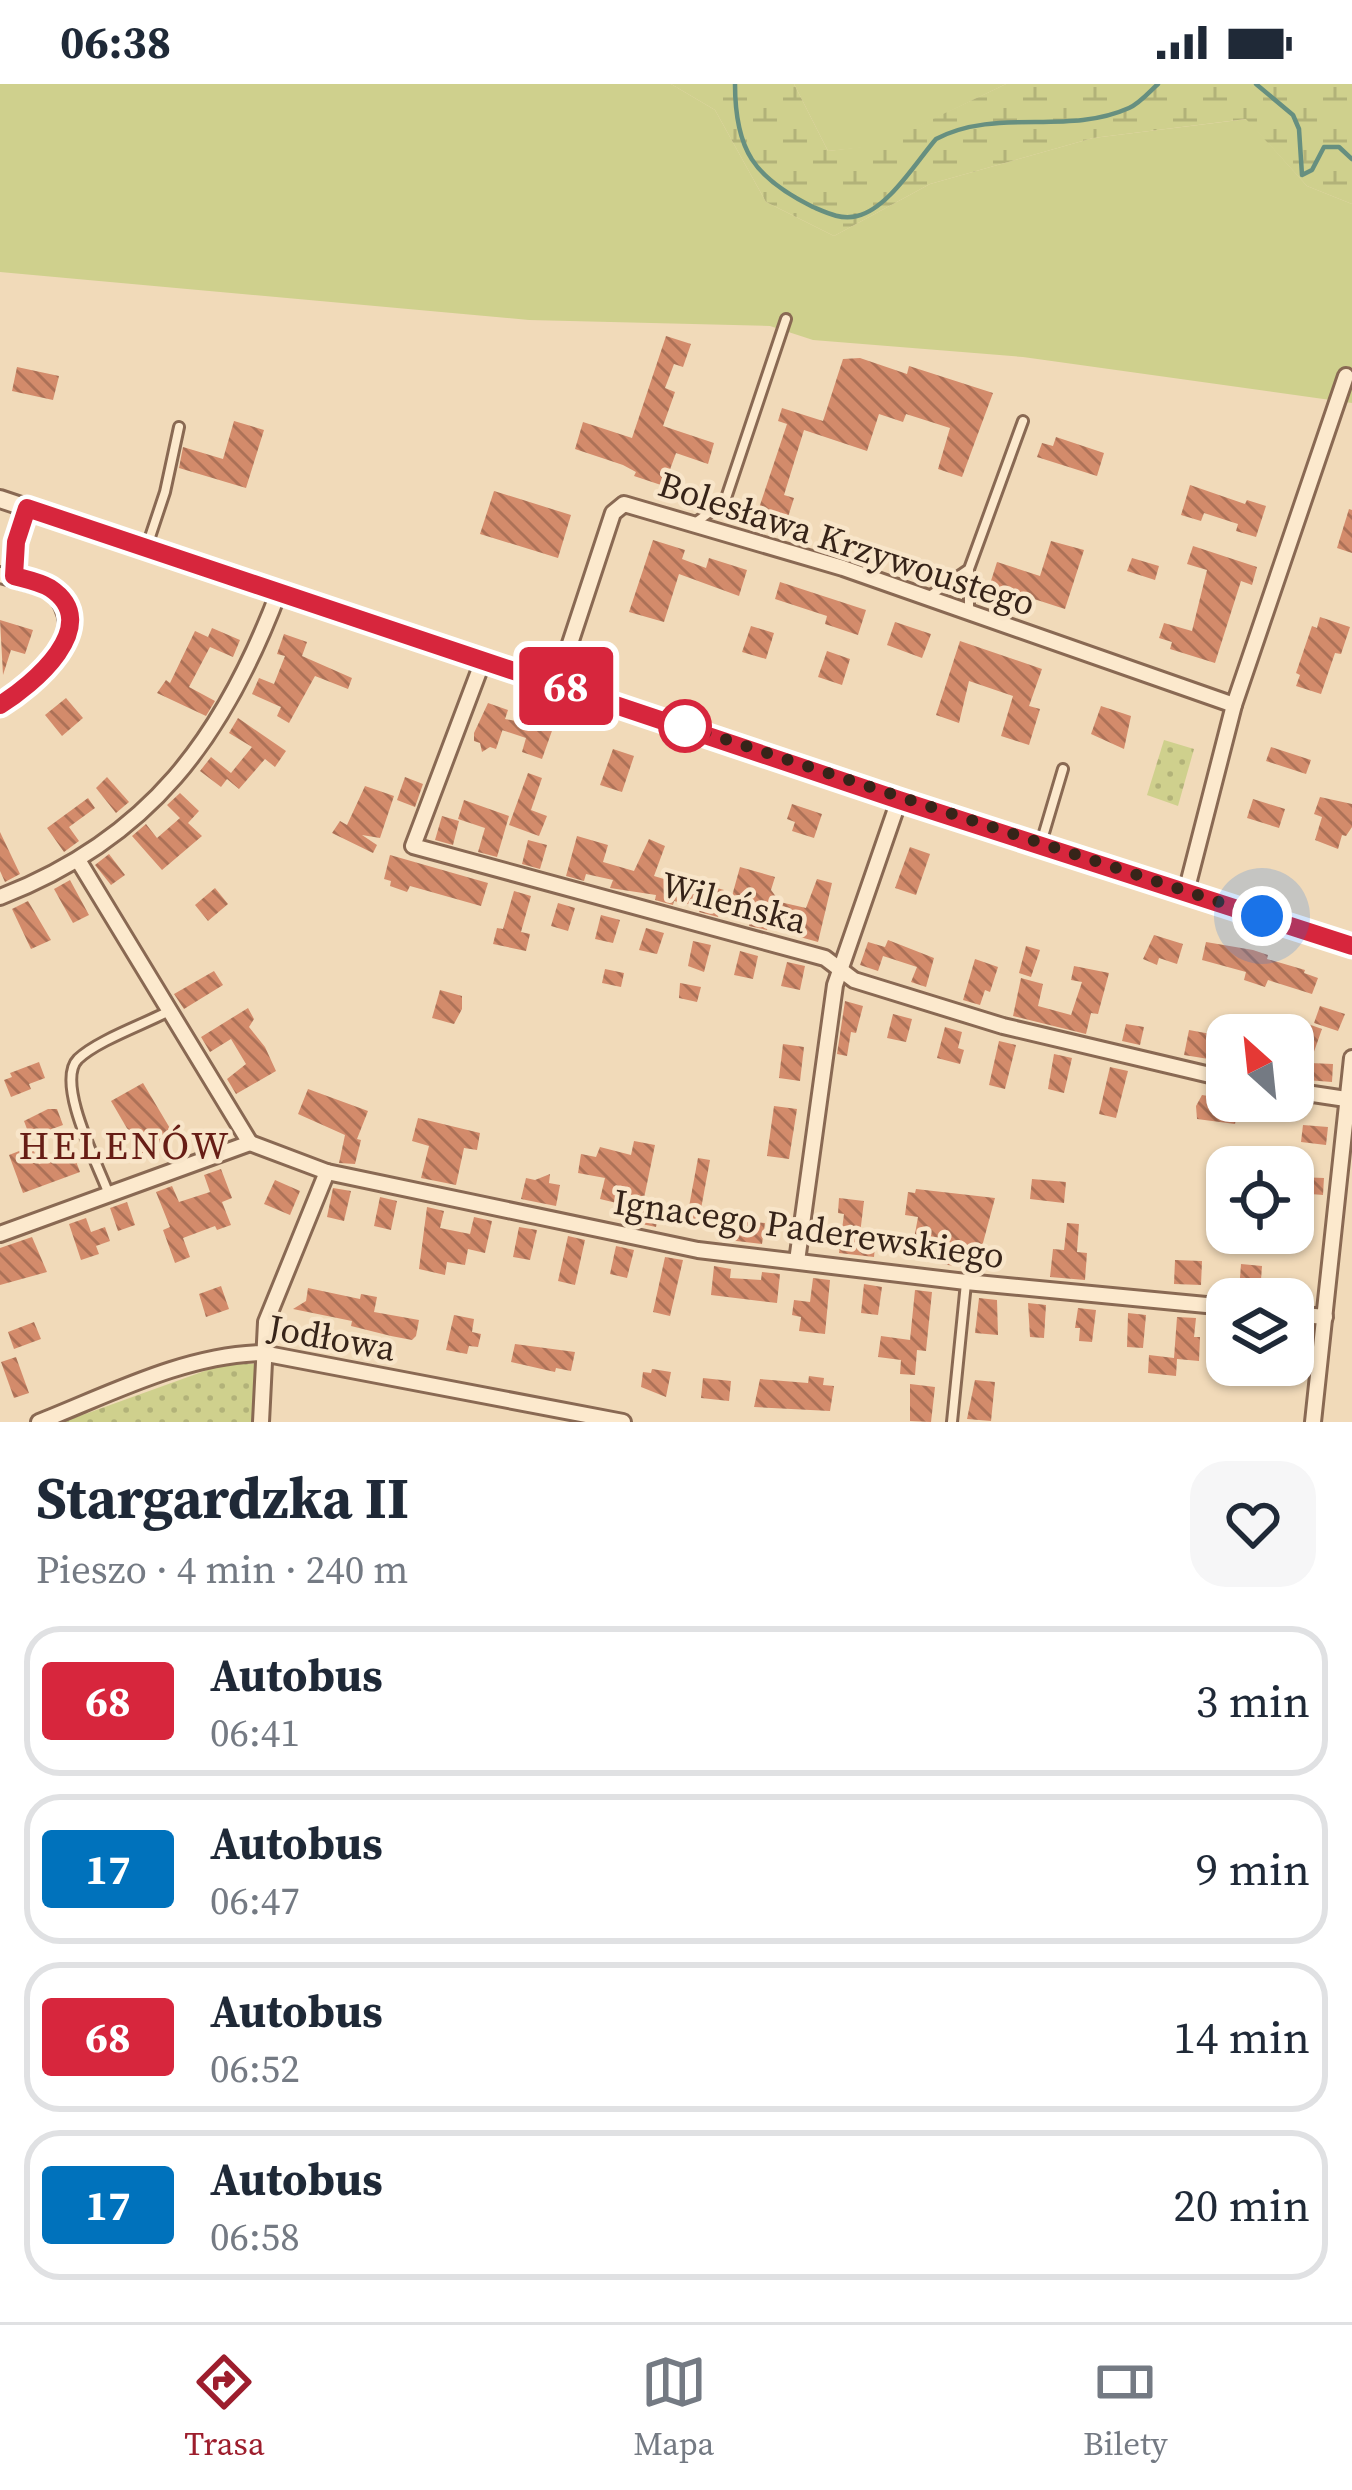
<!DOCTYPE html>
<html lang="pl">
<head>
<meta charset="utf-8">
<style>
  body { margin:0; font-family:"Source Serif 4",serif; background:#f6f6f7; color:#1f2937; height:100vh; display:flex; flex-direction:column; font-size:45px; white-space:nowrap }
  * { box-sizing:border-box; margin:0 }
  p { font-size:39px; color:#747a83 }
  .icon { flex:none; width:66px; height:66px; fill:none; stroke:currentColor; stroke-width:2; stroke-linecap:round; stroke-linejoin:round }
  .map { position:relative; height:1338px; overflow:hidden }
  .panel { display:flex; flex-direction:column; background:#fff; flex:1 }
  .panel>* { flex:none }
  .badge { padding:0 24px; border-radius:9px; font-size:42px; line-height:78px }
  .needle { width:78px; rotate:333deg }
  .buttons { position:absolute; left:1206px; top:930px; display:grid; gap:24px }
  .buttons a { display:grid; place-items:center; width:108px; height:108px; border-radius:24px; background:#fff; box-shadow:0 3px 9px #0004; font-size:60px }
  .you { position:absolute; width:60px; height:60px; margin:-30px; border:9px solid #fff; border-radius:50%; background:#1a73e8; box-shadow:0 0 0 18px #1a73e833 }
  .map>.badge { position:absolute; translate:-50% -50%; box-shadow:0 0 0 6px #fff }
  .round { display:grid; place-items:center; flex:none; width:126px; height:126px; border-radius:36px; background:#f6f6f7 }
  .overview { display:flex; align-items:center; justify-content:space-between; height:204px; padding:0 36px }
  h1 { font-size:57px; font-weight:700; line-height:90px }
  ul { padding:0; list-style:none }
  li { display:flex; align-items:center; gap:36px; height:150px; margin:0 24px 18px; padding:0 12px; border:6px solid #e0e1e3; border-radius:36px }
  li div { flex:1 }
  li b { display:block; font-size:45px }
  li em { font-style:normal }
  li .badge { min-width:132px; font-weight:700; text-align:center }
  .status { display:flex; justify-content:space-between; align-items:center; height:84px; padding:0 60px; background:#fff; direction:ltr }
  .status svg { height:33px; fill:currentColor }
  .tab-bar { display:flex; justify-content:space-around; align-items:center; height:168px; border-top:3px solid #e0e1e3; background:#fff; font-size:33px; color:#747a83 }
  .tab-bar a { display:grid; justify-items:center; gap:6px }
  .tab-bar .current { color:#9d1e2d }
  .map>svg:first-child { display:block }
  .grass { fill:#cfd08d }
  .wetland { fill:url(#wetland-marsh) }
  .park { fill:url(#park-dots) }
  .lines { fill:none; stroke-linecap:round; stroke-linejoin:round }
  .stream { stroke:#668f80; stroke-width:4.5 }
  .building { fill:url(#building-back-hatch) }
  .service-casing { stroke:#896953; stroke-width:14 }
  .minor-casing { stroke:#896953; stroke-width:20 }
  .tertiary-casing { stroke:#896953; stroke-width:22 }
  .service { stroke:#fce9cd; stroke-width:8 }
  .minor { stroke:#fce9cd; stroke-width:14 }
  .tertiary { stroke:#fce9cd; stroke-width:16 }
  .line-casing { stroke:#fff; stroke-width:27 }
  .line { stroke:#d7263d; stroke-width:18 }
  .walk { stroke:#372419; stroke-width:12; stroke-dasharray:0 21.6 }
  .stop-dot { fill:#fff; stroke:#d7263d; stroke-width:6 }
  .labels { text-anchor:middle; stroke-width:9; stroke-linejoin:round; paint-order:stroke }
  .street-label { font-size:36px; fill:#372419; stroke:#f8e5c9 }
  .neighbourhood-label { font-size:39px; letter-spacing:3px; fill:#671d15; stroke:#f8e5c9 }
</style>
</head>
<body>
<div class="status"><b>06:38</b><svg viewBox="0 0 49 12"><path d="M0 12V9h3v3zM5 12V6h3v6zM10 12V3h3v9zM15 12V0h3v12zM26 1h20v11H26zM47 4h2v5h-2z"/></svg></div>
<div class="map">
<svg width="1352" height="1338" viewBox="0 0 1352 1338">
  <defs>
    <pattern id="wetland-marsh" width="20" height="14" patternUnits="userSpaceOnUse" patternTransform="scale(3)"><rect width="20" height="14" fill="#cfd08d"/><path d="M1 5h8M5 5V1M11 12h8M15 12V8" fill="none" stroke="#b2b279"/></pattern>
    <pattern id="park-dots" width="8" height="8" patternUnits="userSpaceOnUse" patternTransform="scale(3)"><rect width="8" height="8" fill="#cfd08d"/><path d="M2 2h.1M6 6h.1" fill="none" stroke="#b2b279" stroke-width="1.8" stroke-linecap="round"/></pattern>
    <pattern id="building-back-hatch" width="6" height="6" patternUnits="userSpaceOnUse" patternTransform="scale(3)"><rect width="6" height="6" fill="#d38b6b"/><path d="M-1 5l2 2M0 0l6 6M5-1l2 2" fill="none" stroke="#ac7157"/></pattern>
  </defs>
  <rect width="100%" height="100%" fill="#f1dab9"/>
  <g class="grass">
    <polygon points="0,0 671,0 715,26 766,118 834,152 930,100 1093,54 1247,35 1307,102 1352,120 1352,319 1023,273 813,256 770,242 529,236 0,188"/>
    <polygon points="794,0 1006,0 878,62 828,67"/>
  </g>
  <polygon class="wetland" points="671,0 794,0 828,67 878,61 1006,0 1352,0 1352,120 1307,102 1246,35 1093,54 930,100 834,152 766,118 715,26"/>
  <g class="park">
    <polygon points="1164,656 1194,665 1178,722 1147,711"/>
    <polygon points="224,1280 269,1280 270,1338 63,1338"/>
  </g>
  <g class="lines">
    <g class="stream">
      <path d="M735,0C735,66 754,94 813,123C827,129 841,136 857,132C888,125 916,78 936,55C997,23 1067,52 1129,24C1140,19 1149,8 1158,0"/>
      <polyline points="1256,0 1293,31 1299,45 1302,91 1312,86 1324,63 1339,63 1352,75"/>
    </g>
  </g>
  <g class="building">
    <polygon points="666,252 691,260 683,283 674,280 665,304 675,308 663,342 714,359 708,380 676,369 664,402 634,392 636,388 623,381 575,365 583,338 632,354"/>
    <polygon points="860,274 907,290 909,282 993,309 962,393 938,385 950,344 906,330 903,338 879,330 867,367 804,346 784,411 794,414 788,433 779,430 771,434 768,427 759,424 787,340 778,337 782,324 823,337 843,275"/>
    <polygon points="17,283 59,292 53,316 12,307"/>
    <polygon points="234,337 264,346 246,404 179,384 183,363 223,375"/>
    <polygon points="1056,353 1104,369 1097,392 1037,373 1042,359 1053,362"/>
    <polygon points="1190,401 1245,420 1247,416 1266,422 1256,453 1236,447 1238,440 1204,429 1201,437 1181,431"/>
    <polygon points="494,407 571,431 558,474 480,450"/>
    <polygon points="1349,425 1352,426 1352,469 1337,464"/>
    <polygon points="653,456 685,466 682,475 706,484 709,474 747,486 739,512 679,490 664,538 629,528"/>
    <polygon points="1051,457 1084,466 1065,525 1034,515 1032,519 989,503 997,478 1040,492"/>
    <polygon points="1193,462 1257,483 1252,501 1241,497 1215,579 1170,565 1172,558 1159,554 1164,539 1192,547 1207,486 1187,480"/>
    <polygon points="1132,474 1159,482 1155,496 1127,487"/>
    <polygon points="780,498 866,526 858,551 825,540 827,532 775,515"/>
    <polygon points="1320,533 1350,543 1341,570 1335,569 1321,610 1296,602 1300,591 1296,589 1312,542 1317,544"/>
    <polygon points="0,536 33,546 25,570 11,566 3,591"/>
    <polygon points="895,538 931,550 922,574 887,561"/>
    <polygon points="751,542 774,549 766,575 742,568"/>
    <polygon points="212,544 240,556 233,573 210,563 189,603 215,617 206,632 157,609 166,596 170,599 195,547 208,553"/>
    <polygon points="284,550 307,558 302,572 352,594 348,605 315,592 289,639 277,632 281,623 252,610 259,594 274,600 285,572 277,570"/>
    <polygon points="960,557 1042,585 1029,622 1040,625 1029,661 1001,652 1013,612 969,597 959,639 936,631"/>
    <polygon points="827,567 850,575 842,601 818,593"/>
    <polygon points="66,614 83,634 62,652 45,631"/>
    <polygon points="488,619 508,626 505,635 553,644 542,675 522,668 526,654 502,646 506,636 496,665 490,663 482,668 480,659 474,657 474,649"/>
    <polygon points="1101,622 1131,632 1124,665 1091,650"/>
    <polygon points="238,634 286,667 275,683 265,675 239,705 227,695 221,703 200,687 211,673 231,689 252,663 229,649"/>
    <polygon points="1271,663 1311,676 1306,690 1266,677"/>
    <polygon points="613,665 634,672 622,708 600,701"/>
    <polygon points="528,689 542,694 531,726 547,732 539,752 509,741"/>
    <polygon points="107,693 129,718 116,729 96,704"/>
    <polygon points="405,693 423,700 415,723 397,716"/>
    <polygon points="365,702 394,712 380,754 362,751 377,761 373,769 332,749 340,737 347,741"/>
    <polygon points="180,709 199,727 188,739 202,752 162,786 132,752 146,740 157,754 180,734 167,721"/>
    <polygon points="1320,713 1352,720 1352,743 1346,752 1342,751 1338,765 1315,756 1322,733 1314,730"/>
    <polygon points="88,714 95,724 69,743 79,757 64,768 47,744"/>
    <polygon points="1253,715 1285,725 1279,744 1247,734"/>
    <polygon points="464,716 509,732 497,773 478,768 485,744 458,735"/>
    <polygon points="792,720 822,730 814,754 792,747 795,738 787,735"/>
    <polygon points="442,732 459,737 453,761 435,756"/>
    <polygon points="0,748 20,790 5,798 0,787"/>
    <polygon points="577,752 608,761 603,778 634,787 649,755 665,762 654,792 690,803 692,797 724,806 718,833 699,828 701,823 674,817 673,821 655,816 656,811 610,804 613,796 586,790 584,797 566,792"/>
    <polygon points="528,756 547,761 540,785 522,780"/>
    <polygon points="910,763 930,770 916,811 895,804"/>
    <polygon points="109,770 125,791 111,801 95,781"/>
    <polygon points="390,771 488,799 481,822 410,802 407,808 390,802 391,797 384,795"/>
    <polygon points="740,783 775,793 771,806 780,818 806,824 817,795 832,799 818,858 800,853 802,838 771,831 767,846 749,842 753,818 732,812"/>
    <polygon points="70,796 89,831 73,839 54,805"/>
    <polygon points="215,804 228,820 208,837 195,821"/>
    <polygon points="514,807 531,812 521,848 530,850 526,867 493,860 497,844 503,845"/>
    <polygon points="28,817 51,856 31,865 12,825"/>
    <polygon points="558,819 575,824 568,847 551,842"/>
    <polygon points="601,831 620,836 613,859 595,855"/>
    <polygon points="646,844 664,849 657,870 639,866"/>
    <polygon points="1154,851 1183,860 1177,880 1159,874 1157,881 1143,875"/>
    <polygon points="888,856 934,874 926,903 911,898 917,883 883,872 878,887 860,881 868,858 885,863"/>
    <polygon points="693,857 711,861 704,888 688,882"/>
    <polygon points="1206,858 1253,866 1268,871 1267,875 1305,886 1304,889 1318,894 1312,910 1268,896 1265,903 1244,896 1246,888 1202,876"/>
    <polygon points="1026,862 1040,866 1031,893 1019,889"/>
    <polygon points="740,867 758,872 753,895 734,891"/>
    <polygon points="975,875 998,883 990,908 985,906 980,921 963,916"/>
    <polygon points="787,878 805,882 800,906 781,902"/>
    <polygon points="1074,882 1109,889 1098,930 1091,929 1086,950 1013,932 1021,894 1043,900 1038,922 1071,931 1082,898 1071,896"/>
    <polygon points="605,885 624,889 621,903 602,899"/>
    <polygon points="214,887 223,901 184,925 174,910"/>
    <polygon points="680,899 701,903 697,918 679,914"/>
    <polygon points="440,906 462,912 462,925 454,940 432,934"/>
    <polygon points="845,917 863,922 856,949 851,948 847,972 837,970"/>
    <polygon points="1320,922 1345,930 1338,947 1314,939"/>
    <polygon points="248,924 254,935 249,943 265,963 276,987 236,1010 227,995 246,980 231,955 210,968 201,953"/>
    <polygon points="893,930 912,935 906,958 887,954"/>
    <polygon points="1126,940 1144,943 1140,961 1122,957"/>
    <polygon points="1308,940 1322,945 1310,979 1333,980 1332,998 1306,996 1309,979 1296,977"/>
    <polygon points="945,943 962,948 958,964 964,966 960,980 937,974"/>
    <polygon points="1189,946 1227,953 1227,978 1184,971"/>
    <polygon points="999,957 1016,961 1005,1005 989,1001"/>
    <polygon points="783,960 804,963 800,997 779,994"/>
    <polygon points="1054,970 1072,974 1064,1009 1048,1005"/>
    <polygon points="39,978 45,994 29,1000 31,1005 11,1013 4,996 12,993 10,989"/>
    <polygon points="1110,983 1128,987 1116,1034 1099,1030"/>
    <polygon points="143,999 174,1051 142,1070 111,1017"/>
    <polygon points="308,1005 368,1027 357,1055 361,1056 355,1080 339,1079 345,1051 298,1030"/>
    <polygon points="1202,1011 1239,1017 1235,1040 1197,1035 1196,1022"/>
    <polygon points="774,1022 797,1025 789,1075 767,1072"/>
    <polygon points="48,1025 57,1025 63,1041 30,1053 24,1037"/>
    <polygon points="418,1034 480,1049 477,1066 464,1064 456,1101 421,1094 429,1062 412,1057"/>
    <polygon points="1303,1041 1328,1043 1326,1061 1301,1058"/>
    <polygon points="634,1057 655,1061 643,1119 660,1122 656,1143 622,1136 625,1121 600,1115 605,1094 578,1089 581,1070 596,1073 600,1063 631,1071"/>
    <polygon points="32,1062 39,1080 64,1071 66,1075 74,1072 80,1088 23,1109 9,1071"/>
    <polygon points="698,1074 710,1076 698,1141 686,1139"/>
    <polygon points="221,1085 232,1114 222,1118 231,1141 217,1146 215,1142 183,1154 190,1173 175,1179 163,1146 170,1143 156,1108 172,1102 179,1118 210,1108 204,1091"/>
    <polygon points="550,1090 549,1099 560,1101 556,1122 521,1115 526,1094 535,1096"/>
    <polygon points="1299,1093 1324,1094 1323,1111 1298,1109"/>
    <polygon points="1032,1095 1066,1098 1064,1119 1030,1115"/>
    <polygon points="275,1096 300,1107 290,1131 264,1120"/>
    <polygon points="333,1104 351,1107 344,1137 327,1133"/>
    <polygon points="916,1105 995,1114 976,1185 941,1180 944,1161 914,1155 918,1133 905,1131 908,1108 915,1109"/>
    <polygon points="380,1113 397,1117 391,1146 374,1142"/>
    <polygon points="839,1114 864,1117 860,1150 876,1152 874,1173 839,1169 844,1130 838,1129"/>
    <polygon points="127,1118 135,1141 118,1147 110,1124"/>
    <polygon points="427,1123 444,1127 440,1144 470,1150 474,1133 492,1137 485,1169 468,1165 465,1181 447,1178 445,1191 419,1185"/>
    <polygon points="86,1134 91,1148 105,1143 110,1157 96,1162 99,1170 81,1176 69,1140"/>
    <polygon points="730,1135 765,1139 762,1160 728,1156"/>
    <polygon points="1067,1139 1079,1140 1077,1168 1087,1169 1085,1196 1050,1193 1053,1165 1064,1166"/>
    <polygon points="519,1143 537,1146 530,1176 513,1173"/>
    <polygon points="1225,1149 1249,1149 1247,1164 1224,1161"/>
    <polygon points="568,1152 585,1156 575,1201 558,1197"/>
    <polygon points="32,1153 47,1188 0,1201 0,1164"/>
    <polygon points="616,1162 634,1166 627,1194 610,1190"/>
    <polygon points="665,1173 683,1176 670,1232 653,1228"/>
    <polygon points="1175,1176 1202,1177 1201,1201 1174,1200"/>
    <polygon points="1241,1180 1262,1182 1261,1196 1240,1194"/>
    <polygon points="714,1182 731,1185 730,1194 761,1196 762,1188 780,1190 777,1219 711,1211"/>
    <polygon points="813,1194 830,1196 825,1250 799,1247 801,1233 792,1231 794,1216 810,1218"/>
    <polygon points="1265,1195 1291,1198 1289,1215 1264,1213"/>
    <polygon points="864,1200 882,1203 878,1231 861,1229"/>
    <polygon points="221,1202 229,1225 206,1233 199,1210"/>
    <polygon points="308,1204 360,1215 361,1210 377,1213 374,1228 419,1236 416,1252 412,1256 391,1252 351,1242 352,1237 293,1225 306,1217"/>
    <polygon points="915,1206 932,1208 926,1267 917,1266 915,1291 900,1290 901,1276 878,1273 881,1252 910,1256"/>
    <polygon points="979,1214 997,1216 998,1251 975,1249"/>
    <polygon points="1028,1219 1046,1221 1044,1254 1030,1253"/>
    <polygon points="1078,1224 1096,1226 1092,1258 1079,1257 1080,1244 1075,1244"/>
    <polygon points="1128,1229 1146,1231 1143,1264 1127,1263"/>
    <polygon points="454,1231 474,1235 472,1248 481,1250 478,1263 469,1262 467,1270 446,1266"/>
    <polygon points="1177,1233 1196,1234 1194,1253 1200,1253 1199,1277 1177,1275 1176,1292 1148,1289 1149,1271 1174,1274"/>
    <polygon points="34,1238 41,1255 14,1265 8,1248"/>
    <polygon points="515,1260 575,1268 571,1287 556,1284 555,1288 511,1278"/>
    <polygon points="16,1273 29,1309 14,1314 1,1278"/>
    <polygon points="652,1285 671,1288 666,1313 641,1303 643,1288 651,1289"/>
    <polygon points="809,1292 824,1294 823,1301 834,1302 830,1327 754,1323 760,1295 808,1299"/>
    <polygon points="703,1294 731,1297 729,1317 701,1314"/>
    <polygon points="975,1296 995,1298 991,1337 967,1335"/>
    <polygon points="910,1300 935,1303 931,1338 910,1337"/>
  </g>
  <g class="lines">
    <g class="service-casing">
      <g id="service">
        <polyline points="695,439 725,417 786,235"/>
        <polyline points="147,462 165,408 179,343"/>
        <polyline points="969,486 969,526"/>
        <polyline points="928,513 969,485 1023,337"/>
        <polyline points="1041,759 1063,685"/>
        <path d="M108,1108C98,1081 55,998 78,975C98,956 145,940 171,926"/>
        <polyline points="952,1338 966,1199"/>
      </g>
    </g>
    <g class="minor-casing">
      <g id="minor">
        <path d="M0,491L51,505C94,555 42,595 0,621"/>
        <polyline points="14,492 16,458 27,424"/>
        <polyline points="484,574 413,762 825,874 854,896 1003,942 1227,995"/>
        <polyline points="557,599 613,429 624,420 843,484 1234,621"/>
        <polyline points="78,776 250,1059"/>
        <polyline points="1186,808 1234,621 1346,292"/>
        <path d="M0,813C150,755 224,653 279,507"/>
        <polyline points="1293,1007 1346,1015"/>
        <polyline points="250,1059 327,1088 698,1166 966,1198 1227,1223"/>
        <polyline points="0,1150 250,1059"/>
        <polyline points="797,1177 835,901 899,716"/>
        <polyline points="1293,1230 1325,1233"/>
        <path d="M39,1338C110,1310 184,1271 262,1269L623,1338"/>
        <polyline points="261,1338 266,1238 327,1088"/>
        <polyline points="1313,1338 1352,974"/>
      </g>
    </g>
    <g class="tertiary-casing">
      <polyline id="tertiary" points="0,415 899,716 1352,862"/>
    </g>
    <use href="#service" class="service"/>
    <use href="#minor" class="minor"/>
    <use href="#tertiary" class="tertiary"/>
  </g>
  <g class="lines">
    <g class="line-casing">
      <path id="line" d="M0,621C31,602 106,541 50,504C40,498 25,495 14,492L16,458L27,424L899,716L1352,862"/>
    </g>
    <use href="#line" class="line"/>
    <polyline class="walk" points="685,642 1262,832"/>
  </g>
  <circle class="stop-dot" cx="685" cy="642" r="24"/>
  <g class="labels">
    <g class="street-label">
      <text transform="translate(847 459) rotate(18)" y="13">Bolesława Krzywoustego</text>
      <text transform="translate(734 818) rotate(15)" y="13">Wileńska</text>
      <text transform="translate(809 1144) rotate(8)" y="13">Ignacego Paderewskiego</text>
      <text transform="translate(332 1253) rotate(10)" y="13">Jodłowa</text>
    </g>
    <g class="neighbourhood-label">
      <text x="125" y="1075">HELENÓW</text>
    </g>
  </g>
</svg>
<div class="buttons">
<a><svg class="needle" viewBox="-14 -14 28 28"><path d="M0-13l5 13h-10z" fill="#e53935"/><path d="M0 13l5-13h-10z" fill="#747a83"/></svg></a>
<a><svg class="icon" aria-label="locate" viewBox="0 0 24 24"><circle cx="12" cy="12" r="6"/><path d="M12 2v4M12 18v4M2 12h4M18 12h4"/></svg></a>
<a><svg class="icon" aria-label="layers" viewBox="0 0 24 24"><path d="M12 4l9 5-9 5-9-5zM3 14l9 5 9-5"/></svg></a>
</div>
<div class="you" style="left:1262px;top:832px"></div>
<b class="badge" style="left:566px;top:602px;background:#d7263d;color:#fff">68</b>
</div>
<section class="panel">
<div class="overview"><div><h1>Stargardzka II</h1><p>Pieszo · 4 min · 240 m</p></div><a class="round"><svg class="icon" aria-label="heart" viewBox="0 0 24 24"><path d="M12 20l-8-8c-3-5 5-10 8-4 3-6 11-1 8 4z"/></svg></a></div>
<ul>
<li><span class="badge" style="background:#d7263d;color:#fff">68</span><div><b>Autobus</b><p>06:41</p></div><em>3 min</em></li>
<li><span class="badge" style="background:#0072bc;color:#fff">17</span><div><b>Autobus</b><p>06:47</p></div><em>9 min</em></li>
<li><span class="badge" style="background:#d7263d;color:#fff">68</span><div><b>Autobus</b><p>06:52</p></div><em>14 min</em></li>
<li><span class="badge" style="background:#0072bc;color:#fff">17</span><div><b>Autobus</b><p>06:58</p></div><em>20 min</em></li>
</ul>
</section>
<nav class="tab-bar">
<a class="current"><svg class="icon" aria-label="directions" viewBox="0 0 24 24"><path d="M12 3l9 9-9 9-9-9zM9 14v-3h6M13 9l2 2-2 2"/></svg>Trasa</a>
<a><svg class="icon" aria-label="map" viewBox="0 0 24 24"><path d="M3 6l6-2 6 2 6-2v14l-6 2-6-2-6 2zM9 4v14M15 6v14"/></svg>Mapa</a>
<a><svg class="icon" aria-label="tickets" viewBox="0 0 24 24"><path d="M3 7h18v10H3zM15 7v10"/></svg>Bilety</a>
</nav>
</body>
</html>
